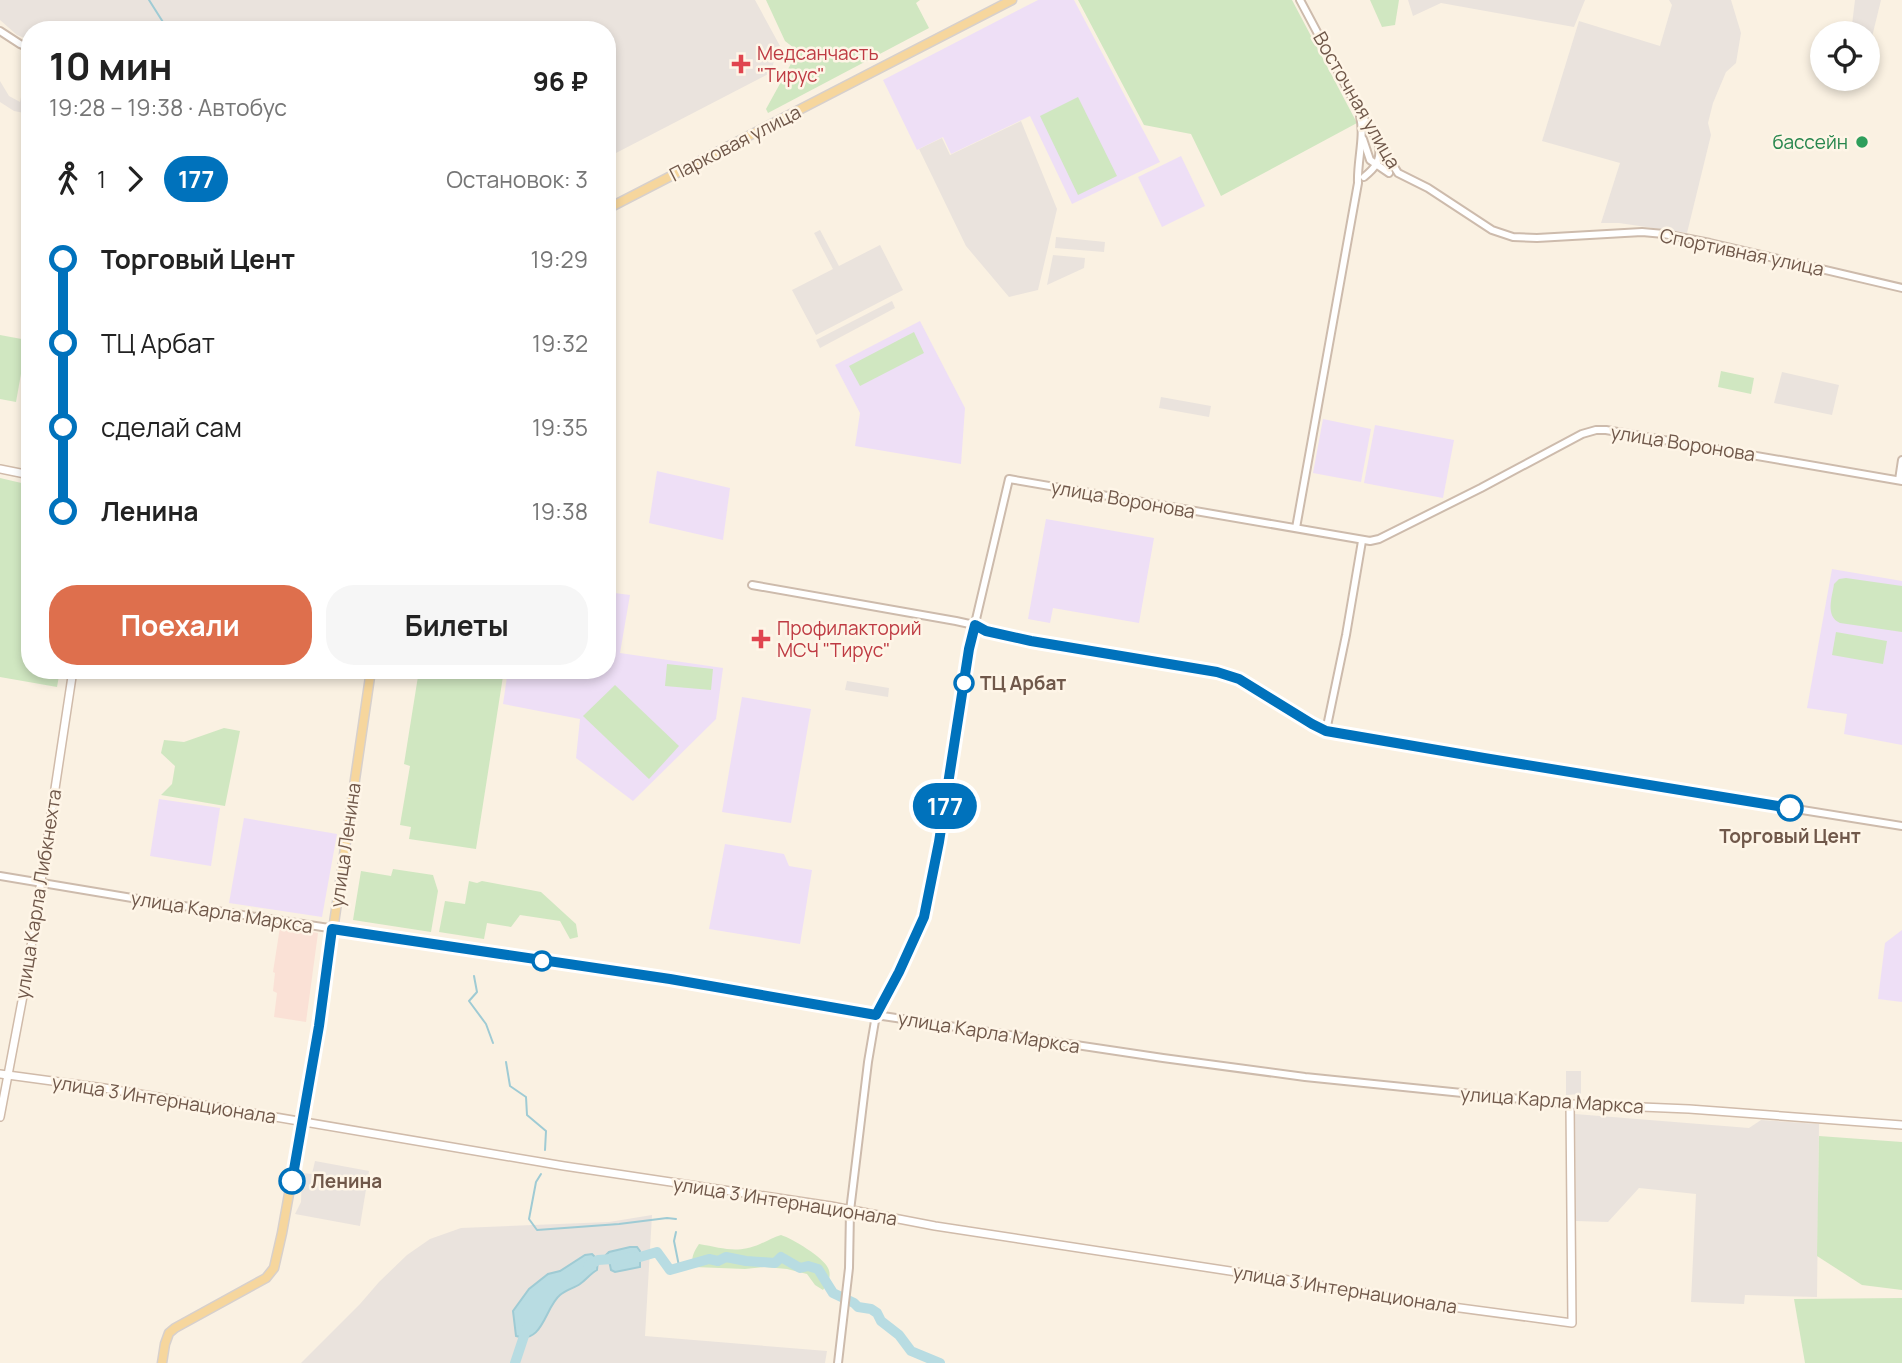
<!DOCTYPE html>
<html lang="ru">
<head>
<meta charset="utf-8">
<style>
  body { margin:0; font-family:Manrope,sans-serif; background:#f6f6f6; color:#222; height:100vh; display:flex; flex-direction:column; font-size:26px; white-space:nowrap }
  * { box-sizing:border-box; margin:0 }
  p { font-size:23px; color:#767676 }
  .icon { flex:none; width:38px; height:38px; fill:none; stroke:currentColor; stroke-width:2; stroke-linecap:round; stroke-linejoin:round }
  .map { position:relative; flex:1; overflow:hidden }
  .sheet { position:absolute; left:21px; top:21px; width:595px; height:658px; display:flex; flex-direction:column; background:#fff; border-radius:28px; box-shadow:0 4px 10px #0003 }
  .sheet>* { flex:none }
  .badge { padding:0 14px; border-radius:23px; font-size:24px; line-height:46px }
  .fabs { position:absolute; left:1810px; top:21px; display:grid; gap:14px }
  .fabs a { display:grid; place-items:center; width:70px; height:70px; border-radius:50%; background:#fff; box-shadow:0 4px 10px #0003; font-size:35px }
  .map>.badge { position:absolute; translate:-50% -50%; box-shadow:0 0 0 4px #fff }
  .legs { display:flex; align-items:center; gap:10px; height:77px; padding:0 28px; font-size:23px }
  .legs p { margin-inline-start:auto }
  .headline { display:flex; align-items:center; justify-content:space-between; height:119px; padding:0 28px }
  h1 { font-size:38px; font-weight:700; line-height:52px }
  .button { display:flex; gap:14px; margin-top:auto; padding:14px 28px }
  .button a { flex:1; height:80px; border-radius:28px; background:#de6f4d; color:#fff; font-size:28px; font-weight:700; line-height:80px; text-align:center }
  .button a+a { background:#f6f6f6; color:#222 }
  ul { padding:0 28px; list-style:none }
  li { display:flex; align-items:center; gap:24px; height:84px; font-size:26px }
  li i { display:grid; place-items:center; width:10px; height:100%; margin:0 9px; background:currentColor }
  li i::after { content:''; width:18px; height:18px; margin:-9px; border:5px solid; border-radius:50%; background:#fff }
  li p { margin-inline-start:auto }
  li:first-child i { background:linear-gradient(#0000 50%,currentColor 0) }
  li:last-child i { background:linear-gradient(currentColor 50%,#0000 0) }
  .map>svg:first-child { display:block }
  .commercial { fill:#fae1d6 }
  .industrial { fill:#eae3dd }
  .education { fill:#eedff6 }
  .green { fill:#d0e7c1 }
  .water { fill:#b8dce2; stroke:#9fcbd4; stroke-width:2 }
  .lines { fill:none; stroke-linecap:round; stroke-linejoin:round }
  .stream { stroke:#9fcbd4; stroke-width:2 }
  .river { stroke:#b8dce2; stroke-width:10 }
  .tertiary-casing { stroke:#cdbbac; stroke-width:10 }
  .secondary-casing { stroke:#d0bbaa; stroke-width:10 }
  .primary-casing { stroke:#d7d0cc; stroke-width:11 }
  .tertiary { stroke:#fff; stroke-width:6 }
  .secondary { stroke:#fff; stroke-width:7 }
  .primary { stroke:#f6d69d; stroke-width:8 }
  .line-1-casing { stroke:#fff; stroke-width:16 }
  .line-1 { stroke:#0072bc; stroke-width:10 }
  .health-dot { fill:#e0444e; stroke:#fef5e7; stroke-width:2.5 }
  .leisure-dot { fill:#2e9e5b; stroke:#fef5e7; stroke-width:2.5 }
  .stop-1-dot { fill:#fff; stroke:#0072bc; stroke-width:3.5 }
  .labels { text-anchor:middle; stroke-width:5; stroke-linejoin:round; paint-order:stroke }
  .health-label { font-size:19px; fill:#be3a42; stroke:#fef5e7; text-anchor:start }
  .street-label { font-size:19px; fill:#70584a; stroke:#fef5e7 }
  .leisure-label { font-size:19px; fill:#27864d; stroke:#fef5e7; text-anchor:end }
  .stop-label { font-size:19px; font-weight:bold; fill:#70584a; stroke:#fef5e7; text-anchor:start }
</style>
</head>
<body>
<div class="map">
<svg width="1902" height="1363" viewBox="0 0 1902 1363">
  <rect width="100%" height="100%" fill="#faf1e2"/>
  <polygon class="commercial" points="280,927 318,933 306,1022 274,1017 277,993 273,991 275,973 273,972"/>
  <g class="industrial">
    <polygon points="0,0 755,0 780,46 771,51 774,59 772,72 616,153 607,138 607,30 30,30 30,40 17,35 0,20"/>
    <polygon points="1408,0 1585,0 1574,27 1441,3 1413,16"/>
    <polygon points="1669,0 1731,0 1741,33 1736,63 1726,72 1713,103 1708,123 1711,135 1687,233 1619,223 1601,223 1620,163 1542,141 1579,21 1660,46 1672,5"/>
    <polygon points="1855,0 1881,0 1871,41 1867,40 1867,33 1851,33"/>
    <polygon points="0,81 9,96 20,102 24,83 30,85 24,113 14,111 0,102"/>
    <polygon points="1021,121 1057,209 1038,290 1009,297 966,246 919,149 942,138 950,155"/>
    <polygon points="820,230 839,266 880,245 903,290 816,335 792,290 833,269 814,233"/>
    <polygon points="1056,237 1105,242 1104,252 1055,248"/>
    <polygon points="1053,255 1085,258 1084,268 1047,285"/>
    <polygon points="892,301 895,308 820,348 816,340"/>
    <polygon points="1782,372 1839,385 1832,415 1774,403"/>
    <polygon points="1161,397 1211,406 1209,417 1159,408"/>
    <polygon points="847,681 889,688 888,697 845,690"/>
    <polygon points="1566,1071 1581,1071 1581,1094 1566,1095"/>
    <polygon points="1575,1114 1749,1128 1761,1120 1819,1124 1817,1297 1745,1295 1744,1304 1691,1302 1696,1194 1639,1188 1608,1222 1576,1221"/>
    <polygon points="315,1161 369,1171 360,1226 295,1214 301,1202 302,1173 312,1174"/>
    <polygon points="652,1215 645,1336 827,1351 825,1363 301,1363 360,1304 379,1282 407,1255 430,1239 461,1228 609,1222"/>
  </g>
  <g class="education">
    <polygon points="1038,0 1074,0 1160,162 1072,204 1030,116 951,154 943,137 917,150 883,80"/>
    <polygon points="1181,156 1205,206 1162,227 1138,177"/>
    <polygon points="920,321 965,408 961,464 855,446 860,413 835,365"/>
    <polygon points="1323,419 1371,429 1361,482 1313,473"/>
    <polygon points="1375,425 1454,440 1443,498 1364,483"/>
    <polygon points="657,471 730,488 723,540 649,523"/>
    <polygon points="1046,519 1154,538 1139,623 1053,608 1050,623 1028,619"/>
    <polygon points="1832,569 1902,581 1902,745 1844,734 1847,714 1807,708"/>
    <polygon points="607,592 630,595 620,653 723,668 716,719 633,801 576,758 580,719 503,704 508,670 607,670"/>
    <polygon points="742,697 811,709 791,823 722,812"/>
    <polygon points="159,799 220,808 211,866 150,856"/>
    <polygon points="244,818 337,834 322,917 229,903"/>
    <polygon points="725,844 784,854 789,866 812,870 800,944 709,929"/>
    <polygon points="1902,930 1902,1002 1878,999 1885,943"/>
  </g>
  <g class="green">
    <polygon points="766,0 920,0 916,3 929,28 768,113 766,109 798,51 785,41"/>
    <polygon points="1078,0 1292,0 1357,123 1221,196 1191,134 1144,125"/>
    <polygon points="1370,0 1399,0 1395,25 1382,27"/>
    <polygon points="1078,97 1117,176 1078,195 1040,116"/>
    <polygon points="914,332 924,353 860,386 849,366"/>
    <polygon points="0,335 27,340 16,402 0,399"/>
    <polygon points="1721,371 1754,378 1751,394 1718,387"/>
    <polygon points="0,478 30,485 30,670 60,670 57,687 0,677"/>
    <path d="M1846,578L1902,586V632L1840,623C1825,616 1832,598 1834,584L1839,579Z"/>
    <polygon points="1836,632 1887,641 1883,664 1832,655"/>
    <polygon points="667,664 713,669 711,690 665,686"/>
    <polygon points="419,670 504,670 476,849 409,839 411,827 400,825 410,766 404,764"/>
    <polygon points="615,685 679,746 649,779 583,716"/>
    <polygon points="224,728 240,731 225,806 161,795 172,784 175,766 161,753 164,740 184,742"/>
    <polygon points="393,869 433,875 438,891 431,932 353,920 361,871 391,876"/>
    <polygon points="469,881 477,883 482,881 541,892 576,924 578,937 570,939 560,921 520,915 511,927 487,923 484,939 439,932 445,901 465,904"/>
    <polygon points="1819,1136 1902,1142 1902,1290 1862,1285 1817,1256"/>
    <path d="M781,1235C793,1239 823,1257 828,1268C832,1276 828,1283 823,1290L815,1285L807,1274L787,1269L765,1267L745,1269L694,1267C690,1258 694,1252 699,1244C723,1248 737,1254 760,1244C768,1241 773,1237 781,1235Z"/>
    <polygon points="1902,1298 1902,1363 1805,1363 1794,1299"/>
  </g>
  <g class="water">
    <polygon points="630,1247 637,1247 640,1251 640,1267 615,1272 611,1270 609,1260 606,1255 609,1252"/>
    <path d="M592,1254L598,1260L597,1270C590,1274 586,1280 580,1284C574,1288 566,1290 560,1295C545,1307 543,1345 516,1336L513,1311L529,1289L548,1274L560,1271L585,1255Z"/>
  </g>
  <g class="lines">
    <g class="stream">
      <polyline points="149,0 168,30"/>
      <polyline points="474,976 477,992 469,1001 486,1024 493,1043"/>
      <polyline points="506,1062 510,1086 526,1097 527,1115 546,1131 545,1150"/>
      <polyline points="541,1174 536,1182 529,1219 537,1230 619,1224 667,1218 676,1219"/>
      <polyline points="676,1232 674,1241 679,1266"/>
    </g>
    <g class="river">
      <polyline points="588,1266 598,1260 640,1257 657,1252 670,1270 709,1259 718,1261 726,1257 746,1261 775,1263 781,1257 800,1268 808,1266 818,1269 833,1293 854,1303 858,1307 871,1309 877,1313 881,1321 899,1335 911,1351 940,1363"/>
      <polyline points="515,1363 527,1327"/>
    </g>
    <g class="tertiary-casing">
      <g id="tertiary">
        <polyline points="1300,0 1358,109 1398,173 1428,188 1492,230 1513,237 1537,238 1642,232 1664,234 1710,243 1902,288"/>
        <polyline points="0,31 20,44 30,48"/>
        <polyline points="1363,139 1370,160 1389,173"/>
        <path d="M1364,177C1375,168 1381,161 1379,147"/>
        <polyline points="1899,480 1902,460"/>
        <path d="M1296,528L1358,183C1357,161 1365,137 1360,116"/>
        <polyline points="752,585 956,621 974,625 986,631 1031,641 1217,672 1239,679 1313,724 1326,731 1528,766 1902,826"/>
        <polyline points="1326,731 1346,635 1362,541"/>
        <polyline points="0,876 138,899 684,982 876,1015 1163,1058 1305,1077 1570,1104"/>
        <polyline points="838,1363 849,1268 850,1211 868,1062 876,1015 899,972 924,917 939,841 969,649 1009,479 1370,541 1379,539 1481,488 1582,434 1596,430 1606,430 1902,481"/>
      </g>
    </g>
    <g class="secondary-casing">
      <g id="secondary">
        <polyline points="0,469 30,475"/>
        <polyline points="0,1074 104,1088 564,1166 831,1206 935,1226 1276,1278 1445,1306 1572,1323 1570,1104 1689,1109 1902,1125"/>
        <polyline points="0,1117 26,980 73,670"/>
      </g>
    </g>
    <g class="primary-casing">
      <g id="primary">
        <polyline points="607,209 1012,0"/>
        <polyline points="162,1363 165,1344 169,1333 175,1328 266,1278 274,1268 282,1233 319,1026 371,670"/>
      </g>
    </g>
    <use href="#tertiary" class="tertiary"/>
    <use href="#secondary" class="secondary"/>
    <use href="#primary" class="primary"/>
  </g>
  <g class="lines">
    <g class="line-1-casing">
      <polyline id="line-1" points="292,1181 319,1026 332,929 670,979 876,1015 899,972 924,917 939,842 969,649 975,625 986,631 1031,641 1217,672 1239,679 1312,724 1326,731 1484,758 1790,808"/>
    </g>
    <use href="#line-1" class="line-1"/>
  </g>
  <g class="health-dot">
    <path d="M737.5 53.5h7v7h7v7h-7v7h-7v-7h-7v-7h7z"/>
    <path d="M757.5 628.5h7v7h7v7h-7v7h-7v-7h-7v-7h7z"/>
  </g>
  <circle class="leisure-dot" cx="1862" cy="142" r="7"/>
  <g class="stop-1-dot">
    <circle cx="964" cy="683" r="9"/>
    <circle cx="1790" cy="808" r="12"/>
    <circle cx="542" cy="961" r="9"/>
    <circle cx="292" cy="1181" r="12"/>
  </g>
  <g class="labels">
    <g class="health-label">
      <text x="757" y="60">Медсанчасть<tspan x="757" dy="22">"Тирус"</tspan></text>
      <text x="777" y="635">Профилакторий<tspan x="777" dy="22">МСЧ "Тирус"</tspan></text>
    </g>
    <g class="street-label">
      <text transform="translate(1357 100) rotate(60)" y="7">Восточная улица</text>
      <text transform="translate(735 143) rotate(-27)" y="7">Парковая улица</text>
      <text transform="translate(1742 252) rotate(12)" y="7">Спортивная улица</text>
      <text transform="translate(1683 443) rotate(9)" y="7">улица Воронова</text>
      <text transform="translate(1123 499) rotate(10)" y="7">улица Воронова</text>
      <text transform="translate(345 845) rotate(-82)" y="7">улица Ленина</text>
      <text transform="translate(38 894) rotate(-81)" y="7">улица Карла Либкнехта</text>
      <text transform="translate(222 912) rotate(9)" y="7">улица Карла Маркса</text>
      <text transform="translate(989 1032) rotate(9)" y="7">улица Карла Маркса</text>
      <text transform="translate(164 1099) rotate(9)" y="7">улица 3 Интернационала</text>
      <text transform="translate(1552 1100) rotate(4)" y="7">улица Карла Маркса</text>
      <text transform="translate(785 1201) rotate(9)" y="7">улица 3 Интернационала</text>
      <text transform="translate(1345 1289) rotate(9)" y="7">улица 3 Интернационала</text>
    </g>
    <g class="leisure-label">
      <text x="1848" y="149">бассейн</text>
    </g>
    <g class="stop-label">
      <text x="980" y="690">ТЦ Арбат</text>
      <text x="1790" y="843" text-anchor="middle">Торговый Цент</text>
      <text x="311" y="1188">Ленина</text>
    </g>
  </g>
</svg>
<div class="fabs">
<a><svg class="icon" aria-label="locate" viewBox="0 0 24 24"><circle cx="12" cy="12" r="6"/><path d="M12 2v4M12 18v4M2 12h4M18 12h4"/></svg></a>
</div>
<b class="badge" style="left:945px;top:806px;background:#0072bc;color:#fff">177</b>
<section class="sheet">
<div class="headline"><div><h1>10 мин</h1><p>19:28 – 19:38 · Автобус</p></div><b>96 ₽</b></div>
<div class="legs"><svg class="icon" aria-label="walk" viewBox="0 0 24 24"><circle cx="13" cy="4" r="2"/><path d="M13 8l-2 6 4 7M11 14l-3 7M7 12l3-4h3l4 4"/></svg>1<svg class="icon" aria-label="forward" viewBox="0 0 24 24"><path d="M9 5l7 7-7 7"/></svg><b class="badge" style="background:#0072bc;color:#fff">177</b><p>Остановок: 3</p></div>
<ul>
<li><i style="color:#0072bc"></i><b>Торговый Цент</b><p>19:29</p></li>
<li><i style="color:#0072bc"></i><span>ТЦ Арбат</span><p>19:32</p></li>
<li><i style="color:#0072bc"></i><span>сделай сам</span><p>19:35</p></li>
<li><i style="color:#0072bc"></i><b>Ленина</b><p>19:38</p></li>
</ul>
<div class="button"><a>Поехали</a><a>Билеты</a></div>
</section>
</div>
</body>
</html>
